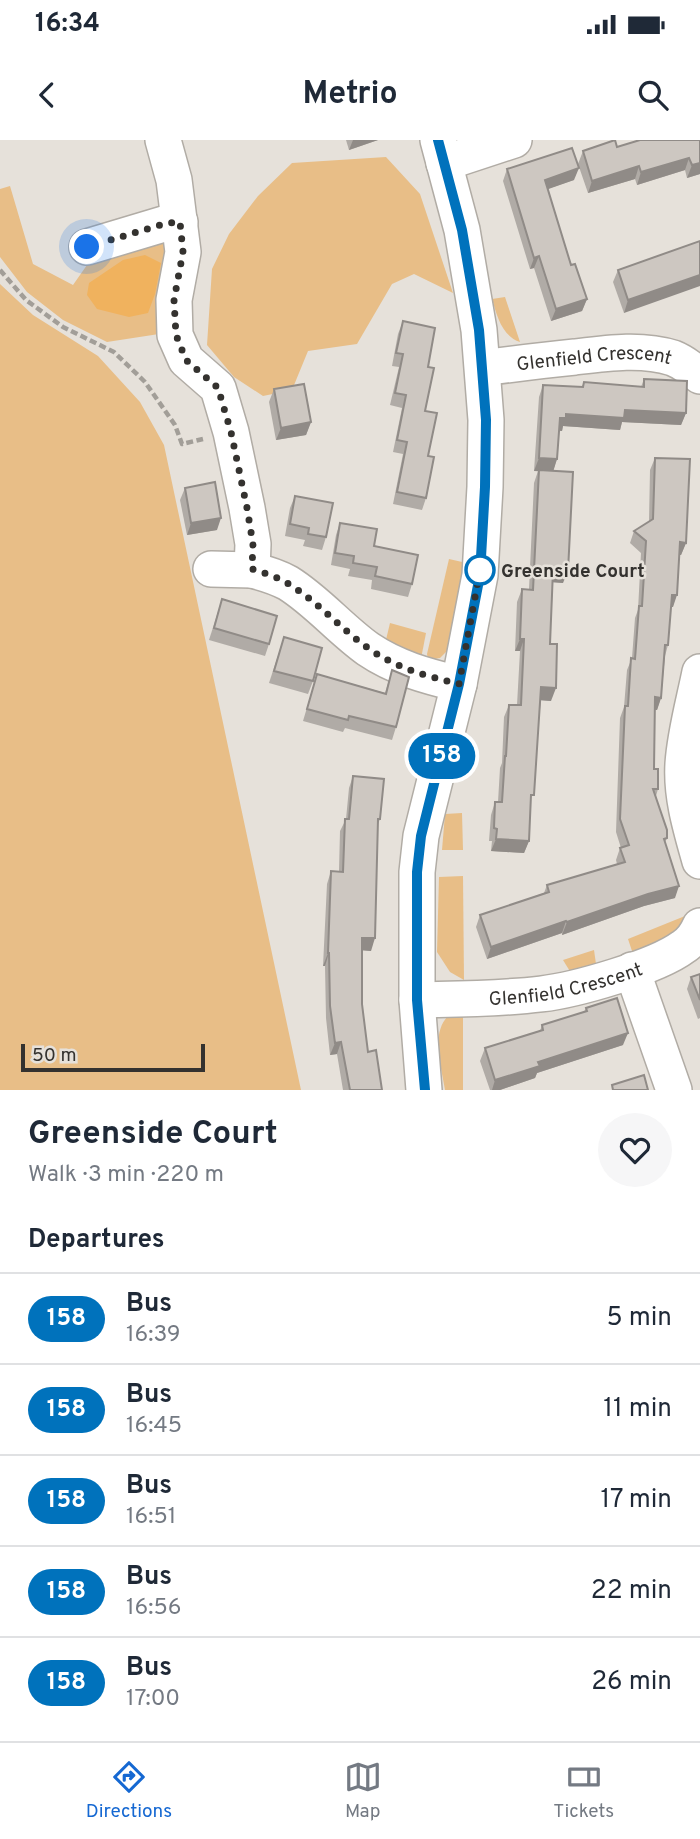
<!DOCTYPE html>
<html lang="en">
<head>
<meta charset="utf-8">
<style>
  body { margin:0; font-family:Overpass,sans-serif; background:#f6f6f7; color:#1f2937; height:100vh; display:flex; flex-direction:column; font-size:26px; white-space:nowrap }
  * { box-sizing:border-box; margin:0 }
  p { font-size:23px; color:#747a83 }
  .icon { flex:none; width:38px; height:38px; fill:none; stroke:currentColor; stroke-width:2; stroke-linecap:round; stroke-linejoin:round }
  .map { position:relative; height:950px; overflow:hidden }
  .details { display:flex; flex-direction:column; background:#fff; flex:1 }
  .details>* { flex:none }
  .badge { padding:0 14px; border-radius:23px; font-size:24px; line-height:46px }
  .scale { position:absolute; left:21px; bottom:18px; width:184px; box-sizing:border-box; padding-left:7px; border:4px solid #34322f; border-top:0; font-size:19px; line-height:24px; white-space:nowrap; color:#34322f; -webkit-text-stroke:5px #e6e1da; paint-order:stroke }
  .you { position:absolute; width:35px; height:35px; margin:-18px; border:5px solid #fff; border-radius:50%; background:#1a73e8; box-shadow:0 0 0 10px #1a73e833 }
  .map>.badge { position:absolute; translate:-50% -50%; box-shadow:0 0 0 4px #fff }
  h2 { padding:0 28px; font-size:26px; line-height:63px }
  .round { display:grid; place-items:center; flex:none; width:74px; height:74px; border-radius:37px; background:#f6f6f7 }
  .headline { display:flex; align-items:center; justify-content:space-between; height:119px; padding:0 28px }
  h1 { font-size:33px; font-weight:700; line-height:52px }
  ul { padding:0; list-style:none }
  li { display:flex; align-items:center; gap:21px; height:91px; padding:0 28px; border-top:2px solid #e0e1e3 }
  li div { flex:1 }
  li b { display:block; font-size:26px }
  li em { font-style:normal }
  li .badge { min-width:77px; font-weight:700; text-align:center }
  .status { display:flex; justify-content:space-between; align-items:center; height:49px; padding:0 35px; background:#fff; direction:ltr }
  .status svg { height:19px; fill:currentColor }
  header { display:flex; justify-content:space-between; align-items:center; height:91px; padding:0 28px; background:#fff; font-size:32px; font-weight:700 }
  .menu { display:flex; justify-content:space-around; align-items:center; height:98px; border-top:2px solid #e0e1e3; background:#fff; font-size:19px; color:#747a83 }
  .menu a { display:grid; justify-items:center; gap:4px }
  .menu .current { color:#1568d2 }
  .map>svg:first-child { display:block }
  .green { fill:#e8be87 }
  .water { fill:#f0b25e }
  .lines { fill:none; stroke-linecap:round; stroke-linejoin:round }
  .minor-casing { stroke:#b1aca5; stroke-width:38 }
  .path { stroke:#a29e98; stroke-width:4.5; stroke-dasharray:7 3.5; stroke-linecap:butt }
  .minor { stroke:#fff; stroke-width:35 }
  .wall { fill:#b0aba6 }
  .shaded-wall { fill:#908b87 }
  .building { fill:#cdc7c1; stroke:#908b87; stroke-width:2 }
  .line-casing { stroke:#fff; stroke-width:16 }
  .line { stroke:#0072bc; stroke-width:10 }
  .walk { stroke:#34322f; stroke-width:7; stroke-dasharray:0 12.6 }
  .stop-dot { fill:#fff; stroke:#0072bc; stroke-width:3.5 }
  .labels { text-anchor:middle; stroke-width:5; stroke-linejoin:round; paint-order:stroke }
  .street-label { font-size:19px; fill:#34322f; stroke:#e6e1da }
  .stop-label { font-size:19px; font-weight:bold; fill:#34322f; stroke:#e6e1da; text-anchor:start }
</style>
</head>
<body>
<div class="status"><b>16:34</b><svg viewBox="0 0 49 12"><path d="M0 12V9h3v3zM5 12V6h3v6zM10 12V3h3v9zM15 12V0h3v12zM26 1h20v11H26zM47 4h2v5h-2z"/></svg></div>
<header><svg class="icon" aria-label="back" viewBox="0 0 24 24"><path d="M15 5l-7 7 7 7"/></svg>Metrio<svg class="icon" aria-label="search" viewBox="0 0 24 24"><circle cx="10" cy="10" r="6"/><path d="M15 15l6 6"/></svg></header>
<div class="map">
<svg width="700" height="950" viewBox="0 0 700 950">
  <rect width="100%" height="100%" fill="#e6e1da"/>
  <g class="green">
    <polygon points="386,17 420,54 453,153 414,134 392,144 357,204 308,211 292,250 263,256 234,237 207,205 212,129 229,94 258,56 292,23"/>
    <polygon points="10,46 33,124 73,145 94,115 170,102 159,194 107,202 63,180 27,152 0,117 0,49"/>
    <polygon points="0,144 33,175 98,216 140,262 164,305 301,950 0,950"/>
    <path d="M505,157L520,202C502,196 497,176 492,159Z"/>
    <polygon points="449,419 471,424 451,507 440,518 428,520 427,514"/>
    <polygon points="390,483 426,493 420,524 385,504"/>
    <polygon points="462,673 463,710 442,710 445,674"/>
    <polygon points="463,736 464,840 450,832 437,812 439,737"/>
    <polygon points="685,776 689,784 684,789 633,814 628,799"/>
    <polygon points="594,810 596,824 571,833 563,820"/>
    <path d="M463,867V950H445C442,929 430,894 448,876C452,873 458,870 463,867Z"/>
  </g>
  <polygon class="water" points="145,115 161,123 155,154 148,173 129,177 97,169 87,155 89,143 123,120"/>
  <g class="lines">
    <g class="minor-casing">
      <g id="minor">
        <path d="M163,0L174,40L183,112L174,160L175,195L186,220L218,248L231,292L247,368L253,404L252,430C264,433 277,437 288,443C317,461 340,489 368,509C396,528 426,536 459,544"/>
        <polyline points="444,23 514,0"/>
        <polyline points="87,107 167,83 180,82"/>
        <path id="s1" d="M483,228C513,224 544,220 575,217C607,213 642,208 673,218C683,222 692,229 700,236"/>
        <polyline points="211,429 252,430"/>
        <path d="M700,532C694,562 685,593 683,624C681,657 691,689 700,721"/>
        <polyline points="632,830 674,950"/>
        <path id="s2" d="M417,860C458,859 500,859 541,854C576,850 656,827 683,807C691,802 696,795 700,786"/>
        <polyline points="424,950 417,860 417,732 421,696 459,544 480,435 485,347 486,280 479,190 462,90 438,0"/>
      </g>
    </g>
    <polyline class="path" points="0,130 26,160 63,187 114,212 145,242 175,285 182,304 203,299"/>
    <use href="#minor" class="minor"/>
  </g>
  <g class="wall">
    <polygon points="346,0 378,0 349,10"/>
    <polygon points="700,0 700,34 687,38 685,30 637,45 635,39 588,53 578,24 583,11"/>
    <polygon points="507,29 574,40 547,49 571,125 587,159 582,171 551,181 534,128 530,129 503,41"/>
    <polygon points="700,101 624,173 613,142 618,130"/>
    <polygon points="403,181 428,227 425,271 428,316 426,358 422,370 393,364 403,314 393,312 402,268 390,265 399,227 392,226 398,194"/>
    <polygon points="644,239 686,273 681,285 622,282 620,290 563,286 562,291 559,291 557,319 553,331 563,443 553,442 550,504 551,561 541,560 530,666 529,701 524,713 491,711 492,701 489,701 491,675 495,662 498,662 500,628 502,623 504,577 509,565 517,565 520,511 515,511 517,462 522,449 529,449 534,343 538,331 534,331 539,257 543,245 582,247 584,242 641,247"/>
    <polygon points="274,249 311,282 306,295 276,300 269,262"/>
    <polygon points="655,318 686,403 681,415 679,415 673,467 671,467 668,505 665,516 661,558 657,570 655,570 654,629 658,649 656,656 667,698 665,702 675,758 644,766 562,795 562,793 487,819 476,787 480,775 544,753 547,745 617,724 616,720 620,708 621,708 616,692 620,578 624,567 627,530 632,518 635,478 638,470 641,413 630,403 634,391 649,382 650,330"/>
    <polygon points="185,348 217,390 187,395 180,360"/>
    <polygon points="295,356 326,397 322,410 303,406 305,400 285,396 290,368"/>
    <polygon points="340,383 374,406 412,444 408,457 371,449 372,440 348,436 350,429 331,425 336,395"/>
    <polygon points="222,459 269,504 265,516 209,500"/>
    <polygon points="284,497 313,541 308,554 269,543"/>
    <polygon points="392,530 396,587 392,600 345,588 343,592 303,581 317,534 385,553"/>
    <polygon points="353,636 380,679 378,684 371,811 362,810 362,864 368,912 382,950 343,950 337,914 330,915 326,878 325,826 323,826 327,744 331,731 339,731 340,691 346,679 349,648"/>
    <polygon points="700,834 700,878 698,879 687,849 691,837"/>
    <polygon points="586,868 623,905 537,933 535,938 500,950 490,950 480,921 485,908 540,891 542,885 584,872"/>
  </g>
  <g class="shaded-wall">
    <polygon points="353,0 378,0 349,10"/>
    <polygon points="689,18 685,30 637,45 641,32"/>
    <polygon points="700,23 700,34 687,38 692,25"/>
    <polygon points="639,26 635,39 588,53 592,41"/>
    <polygon points="579,28 574,40 540,52 545,40"/>
    <polygon points="539,116 534,128 530,129 534,118"/>
    <polygon points="700,135 700,146 624,173 628,160"/>
    <polygon points="587,159 582,171 551,181 556,169"/>
    <polygon points="625,270 686,273 681,285 622,282 620,290 563,286 562,291 555,290 560,278 566,274"/>
    <polygon points="311,282 306,295 276,300 281,288"/>
    <polygon points="539,318 557,319 553,332 534,331"/>
    <polygon points="221,378 217,390 187,395 191,383"/>
    <polygon points="680,402 686,403 681,415 675,414"/>
    <polygon points="553,430 568,431 563,443 549,442"/>
    <polygon points="672,455 677,455 673,467 668,467"/>
    <polygon points="520,499 524,499 520,511 515,511"/>
    <polygon points="541,547 556,548 551,561 537,560"/>
    <polygon points="655,557 661,558 657,570 651,569"/>
    <polygon points="496,699 529,701 524,713 491,711"/>
    <polygon points="679,746 675,758 644,766 562,795 567,782 648,754"/>
    <polygon points="566,781 562,793 487,819 491,807"/>
    <polygon points="362,798 375,798 371,811 358,810"/>
    <polygon points="328,813 329,813 325,826 323,826"/>
    <polygon points="628,893 623,905 537,933 535,938 500,950 492,950 495,940 538,922"/>
    <polygon points="341,902 337,914 330,915 335,903"/>
  </g>
  <g class="building">
    <polygon points="615,0 617,7 640,0 700,0 700,23 692,25 689,18 641,32 639,26 592,41 583,11"/>
    <polygon points="572,8 579,28 545,40 571,125 575,124 587,159 556,169 539,116 534,118 507,29"/>
    <polygon points="700,101 700,135 628,160 618,130"/>
    <polygon points="403,181 435,188 428,227 434,228 425,271 437,273 428,316 434,317 426,358 397,352 407,302 397,300 406,255 395,253 403,214 396,213"/>
    <polygon points="644,239 687,241 686,273 625,270 624,278 566,274 566,278 560,278 557,319 539,318 543,245 583,247 584,242 644,247"/>
    <polygon points="304,244 311,282 281,288 274,249"/>
    <polygon points="655,318 690,319 686,403 680,402 677,455 672,455 668,505 665,505 661,558 655,557 654,629 658,629 658,649 653,649 667,690 667,698 664,699 679,746 648,754 567,782 566,781 491,807 480,775 549,752 547,745 625,722 620,708 629,705 620,679 625,566 628,566 631,518 635,519 639,466 642,466 646,401 634,391 653,379"/>
    <polygon points="539,330 573,332 568,431 553,430 550,504 557,504 556,548 541,547 534,655 531,655 529,701 496,699 497,689 494,688 495,662 502,662 505,616 506,616 509,565 521,565 524,499 520,499 522,449 533,450"/>
    <polygon points="215,342 221,378 191,383 185,348"/>
    <polygon points="295,356 333,363 326,397 308,394 309,388 290,384"/>
    <polygon points="340,383 377,389 374,406 418,415 412,444 375,436 377,427 353,423 354,416 335,413"/>
    <polygon points="222,459 277,476 269,504 214,488"/>
    <polygon points="284,497 322,508 313,541 274,531"/>
    <polygon points="392,530 409,537 396,587 349,576 348,580 307,569 317,534 386,554"/>
    <polygon points="353,636 384,639 380,679 378,679 375,798 362,798 362,864 368,912 376,910 382,950 350,950 341,902 335,903 330,866 329,813 328,813 331,731 343,732 345,679 349,679"/>
    <polygon points="700,834 700,860 691,837"/>
    <polygon points="617,858 628,893 538,922 540,926 495,940 485,908 543,890 542,885 587,871 586,868"/>
    <polygon points="644,935 648,950 613,950 612,945"/>
  </g>
  <g class="lines">
    <g class="line-casing">
      <polyline id="line" points="425,950 417,860 417,732 421,696 459,544 480,435 485,347 486,280 479,190 462,90 438,0"/>
    </g>
    <use href="#line" class="line"/>
    <path class="walk" d="M87,107L167,83L180,82L183,112L174,160L176,195L186,220L218,248L231,292L247,368L253,404L252,429C264,433 277,437 287,443C317,461 340,488 368,508C396,528 426,536 459,544L480,430"/>
  </g>
  <circle class="stop-dot" cx="480" cy="430" r="14"/>
  <g class="labels">
    <g class="street-label">
      <text dy="7" stroke="none"><textPath href="#s1" startOffset="112">Glenfield Crescent</textPath></text>
      <text dy="7" stroke="none"><textPath href="#s2" startOffset="150">Glenfield Crescent</textPath></text>
    </g>
    <g class="stop-label">
      <text x="501" y="437">Greenside Court</text>
    </g>
  </g>
</svg>
<div class="scale">50 m</div>
<div class="you" style="left:87px;top:107px"></div>
<b class="badge" style="left:442px;top:616px;background:#0072bc;color:#fff">158</b>
</div>
<section class="details">
<div class="headline"><div><h1>Greenside Court</h1><p>Walk · 3 min · 220 m</p></div><a class="round"><svg class="icon" aria-label="heart" viewBox="0 0 24 24"><path d="M12 20l-8-8c-3-5 5-10 8-4 3-6 11-1 8 4z"/></svg></a></div>
<h2>Departures</h2>
<ul>
<li><span class="badge" style="background:#0072bc;color:#fff">158</span><div><b>Bus</b><p>16:39</p></div><em>5 min</em></li>
<li><span class="badge" style="background:#0072bc;color:#fff">158</span><div><b>Bus</b><p>16:45</p></div><em>11 min</em></li>
<li><span class="badge" style="background:#0072bc;color:#fff">158</span><div><b>Bus</b><p>16:51</p></div><em>17 min</em></li>
<li><span class="badge" style="background:#0072bc;color:#fff">158</span><div><b>Bus</b><p>16:56</p></div><em>22 min</em></li>
<li><span class="badge" style="background:#0072bc;color:#fff">158</span><div><b>Bus</b><p>17:00</p></div><em>26 min</em></li>
</ul>
</section>
<nav class="menu">
<a class="current"><svg class="icon" aria-label="directions" viewBox="0 0 24 24"><path d="M12 3l9 9-9 9-9-9zM9 14v-3h6M13 9l2 2-2 2"/></svg>Directions</a>
<a><svg class="icon" aria-label="map" viewBox="0 0 24 24"><path d="M3 6l6-2 6 2 6-2v14l-6 2-6-2-6 2zM9 4v14M15 6v14"/></svg>Map</a>
<a><svg class="icon" aria-label="tickets" viewBox="0 0 24 24"><path d="M3 7h18v10H3zM15 7v10"/></svg>Tickets</a>
</nav>
</body>
</html>
